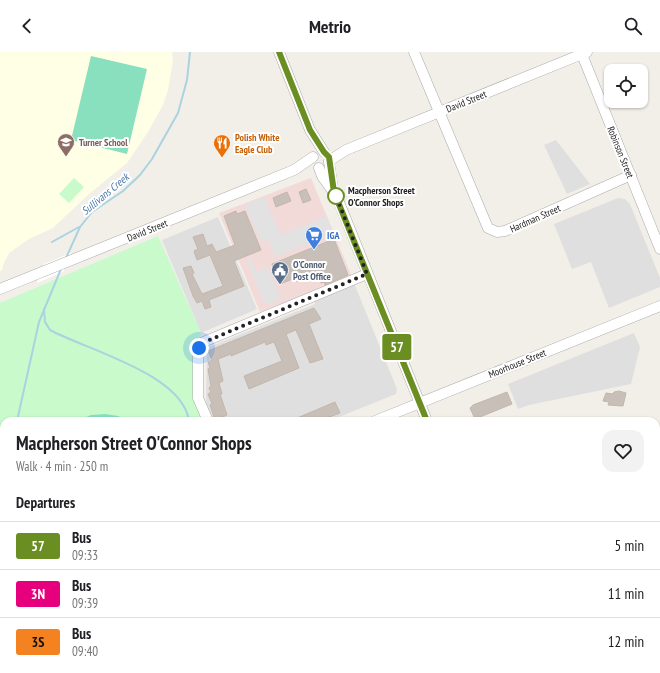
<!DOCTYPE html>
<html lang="en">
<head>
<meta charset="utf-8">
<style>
  body { margin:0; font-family:"PT Sans Narrow",sans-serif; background:#f2f2f2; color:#202124; height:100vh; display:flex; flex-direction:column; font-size:15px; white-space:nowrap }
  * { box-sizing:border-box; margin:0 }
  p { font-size:13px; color:#757577 }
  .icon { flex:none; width:22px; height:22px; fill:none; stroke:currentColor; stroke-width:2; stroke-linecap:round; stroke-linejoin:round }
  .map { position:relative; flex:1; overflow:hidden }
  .sheet { position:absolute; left:0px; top:365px; width:660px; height:256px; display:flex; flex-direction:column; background:#fff; border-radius:12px 12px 0 0; box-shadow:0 1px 3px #0004 }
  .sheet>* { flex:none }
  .badge { padding:0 8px; border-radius:3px; font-size:14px; line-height:26px }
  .fabs { position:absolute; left:604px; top:12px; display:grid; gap:8px }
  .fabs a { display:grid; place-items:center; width:44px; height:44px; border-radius:8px; background:#fff; box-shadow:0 1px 3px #0004; font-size:20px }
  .you { position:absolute; width:20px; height:20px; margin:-10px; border:3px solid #fff; border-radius:50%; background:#1a73e8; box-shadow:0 0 0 6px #1a73e833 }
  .map>.badge { position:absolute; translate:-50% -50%; box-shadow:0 0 0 2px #fff }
  h2 { padding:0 16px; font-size:15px; line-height:36px }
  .round { display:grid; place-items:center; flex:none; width:42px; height:42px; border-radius:12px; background:#f2f2f2 }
  .head { display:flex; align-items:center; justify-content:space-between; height:68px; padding:0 16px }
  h1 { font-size:19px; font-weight:800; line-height:30px }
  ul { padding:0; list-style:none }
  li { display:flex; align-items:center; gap:12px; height:48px; padding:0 16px; border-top:1px solid #e0e0e0 }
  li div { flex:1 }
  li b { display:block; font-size:15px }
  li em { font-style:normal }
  li .badge { min-width:44px; font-weight:700; text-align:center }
  header { display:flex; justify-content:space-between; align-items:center; height:52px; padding:0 16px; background:#fff; font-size:18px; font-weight:800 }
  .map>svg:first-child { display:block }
  .residential { fill:#e0dfdf }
  .commercial { fill:#f2dad9 }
  .education { fill:#ffffe5 }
  .park { fill:#c8facc }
  .pitch { fill:#88e0be }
  .parking { fill:#e2e2e2 }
  .pier { fill:#fff }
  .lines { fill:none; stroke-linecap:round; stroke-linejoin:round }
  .stream { stroke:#aad3df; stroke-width:2 }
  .building { fill:#c7bfb8; stroke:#c4b6ab }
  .minor-casing { stroke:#a9a9a9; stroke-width:11 }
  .minor { stroke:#fff; stroke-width:10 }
  .line-casing { stroke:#fff; stroke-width:9 }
  .line { stroke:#6b8e23; stroke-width:6 }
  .walk { stroke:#222; stroke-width:4; stroke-dasharray:0 7.2 }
  .stop-dot { fill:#fff; stroke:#6b8e23; stroke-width:2 }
  .labels { text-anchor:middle; stroke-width:4; stroke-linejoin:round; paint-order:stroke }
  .street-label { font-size:10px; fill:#222; stroke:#fff }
  .food-label { font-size:10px; font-weight:bold; fill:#c56008; stroke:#fff; text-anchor:start }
  .education-label { font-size:10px; font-weight:bold; fill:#785e54; stroke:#fff; text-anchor:start }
  .stop-label { font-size:10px; font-weight:bold; fill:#222; stroke:#fff; text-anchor:start }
  .shop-label { font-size:10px; font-weight:bold; fill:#366cbe; stroke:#fff; text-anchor:start }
  .service-label { font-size:10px; font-weight:bold; fill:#4e5e75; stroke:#fff; text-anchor:start }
  .water-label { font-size:11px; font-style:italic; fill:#4a7aab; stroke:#fff }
</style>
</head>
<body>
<header><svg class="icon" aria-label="back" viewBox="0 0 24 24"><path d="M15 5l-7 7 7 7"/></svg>Metrio<svg class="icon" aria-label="search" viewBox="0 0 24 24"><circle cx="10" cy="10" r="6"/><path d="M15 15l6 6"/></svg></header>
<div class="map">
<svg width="660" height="621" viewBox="0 0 660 621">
  <rect width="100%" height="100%" fill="#f2efe9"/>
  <g class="residential">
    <polygon points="556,88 590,132 567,142 544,93"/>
    <polygon points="618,146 625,147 630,152 660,226 660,235 609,256 591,210 572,217 554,172"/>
    <polygon points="218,165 257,257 201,281 162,188"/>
    <polygon points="354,231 397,337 396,342 329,369 219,369 218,366 212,365 206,350 207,296 315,252 314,248"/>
    <polygon points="634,281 640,295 631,332 529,353 518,357 508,332"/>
  </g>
  <polygon class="commercial" points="311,126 352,225 260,260 219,161"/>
  <polygon class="education" points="0,0 172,0 173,8 168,38 163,53 148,80 127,111 89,142 53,176 29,187 9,201 4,211 2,218 0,219"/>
  <g class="park">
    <polygon points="74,126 84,135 69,151 59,142"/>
    <path d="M158,184L201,281C189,305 195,343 201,369H4V617H199L198,621H0V251Z"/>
    <polygon points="656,608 660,609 660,621 532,621 525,619 526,617 656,617"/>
  </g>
  <g class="pitch">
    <polygon points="91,4 147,17 127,102 71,88"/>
    <polygon points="105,362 118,364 127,369 77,369 91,363"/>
    <polygon points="4,543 4,617 130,617 130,621 0,621 0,564"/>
  </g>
  <g class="parking">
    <polygon points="264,145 281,183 327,164 334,182 275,205 268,188 261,190 245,153"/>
    <polygon points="251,206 257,220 268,215 281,247 265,253 247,208"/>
  </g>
  <polygon class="pier" points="71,201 63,220 37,231 44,212"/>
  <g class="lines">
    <g class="stream">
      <polyline points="52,190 79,175"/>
      <polyline points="66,206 80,175 92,160 123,139 140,123 152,107 178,61 187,28 190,0"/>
      <path d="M44,257L45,270L50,278C87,298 183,322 189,369"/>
      <polyline points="17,369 39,270 61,217"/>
      <polyline points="0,401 4,394"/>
      <polyline points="168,621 168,617"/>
    </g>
  </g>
  <g class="building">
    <polygon points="306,137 311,148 303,151 299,140"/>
    <polygon points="287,140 291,149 276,155 273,146"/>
    <polygon points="236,159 237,162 245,159 261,198 234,209 244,234 209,248 211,255 205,257 202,249 197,251 193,244 183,216 191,214 194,221 192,222 202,242 223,234 210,203 197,208 194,199 198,197 193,185 203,182 207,194 212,192 216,200 235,193 224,164"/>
    <polygon points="334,187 348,223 325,233 324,230 321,231 317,222 297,230 295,226 280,232 272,212"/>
    <polygon points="314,256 321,267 309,272 323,307 310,311 296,278 286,282 299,316 249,337 244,324 282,309 274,290 266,293 265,290 231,304 231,302 218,307 223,329 219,331 222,342 220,342 227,363 215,368 210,353 212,352 208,342 211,340 209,336 211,334 208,317 210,316 208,310 212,308 208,299"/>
    <polygon points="619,339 626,341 623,354 608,353 609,350 603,349 606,341 613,342 614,340"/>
    <polygon points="507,340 512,352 475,367 470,356 473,353"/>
    <polygon points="335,350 340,361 324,367 324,369 290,369"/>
  </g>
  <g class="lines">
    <g class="minor-casing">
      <g id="minor">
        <polyline points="279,0 310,78 324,100"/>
        <polyline points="414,0 488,176 497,180 505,179 631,123"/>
        <polyline points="581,0 660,197"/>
        <polyline points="329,109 346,98 587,0"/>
        <polyline points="329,110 333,138"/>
        <polyline points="319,116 322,124 337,145 427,369"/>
        <polyline points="0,237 294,118 313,105"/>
        <polyline points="208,369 198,346 198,303 201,291 367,222"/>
        <polyline points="375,369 660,254"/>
        <polyline points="656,416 660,417"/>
        <polyline points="656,566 660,549"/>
        <polyline points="252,617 268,621"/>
        <polyline points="205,621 206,617"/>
        <polyline points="303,621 304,617"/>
        <polyline points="406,621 407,617"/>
      </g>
    </g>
    <use href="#minor" class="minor"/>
  </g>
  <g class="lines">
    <g class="line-casing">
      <polyline id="line" points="279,0 310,78 324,100 329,105 334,140 427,369"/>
    </g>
    <use href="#line" class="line"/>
    <polyline class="walk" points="199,296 202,291 367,222 336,144"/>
  </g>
  <defs>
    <g id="school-pin" transform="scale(0.9)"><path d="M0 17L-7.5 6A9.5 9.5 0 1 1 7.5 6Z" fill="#8d6e63" stroke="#fff"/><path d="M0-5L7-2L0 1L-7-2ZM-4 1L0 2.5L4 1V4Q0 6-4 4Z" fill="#fff"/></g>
    <g id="restaurant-pin" transform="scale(0.9)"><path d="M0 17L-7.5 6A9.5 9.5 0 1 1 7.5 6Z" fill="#e8710a" stroke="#fff"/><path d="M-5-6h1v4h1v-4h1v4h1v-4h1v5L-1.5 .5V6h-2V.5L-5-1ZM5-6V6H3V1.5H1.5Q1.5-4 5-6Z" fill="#fff"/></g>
    <g id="supermarket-pin" transform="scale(0.9)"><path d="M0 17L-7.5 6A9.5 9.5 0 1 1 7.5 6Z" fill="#3f7fe0" stroke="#fff"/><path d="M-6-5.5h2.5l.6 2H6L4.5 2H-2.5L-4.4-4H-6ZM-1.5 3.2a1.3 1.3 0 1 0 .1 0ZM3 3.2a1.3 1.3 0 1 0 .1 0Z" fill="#fff"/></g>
    <g id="civic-pin" transform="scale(0.9)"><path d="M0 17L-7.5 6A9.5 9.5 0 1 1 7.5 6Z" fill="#5c6f8a" stroke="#fff"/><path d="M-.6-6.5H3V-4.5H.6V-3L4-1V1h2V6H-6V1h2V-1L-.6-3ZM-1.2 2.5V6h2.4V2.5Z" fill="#fff"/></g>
  </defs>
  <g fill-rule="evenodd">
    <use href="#school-pin" x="66" y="90"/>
    <use href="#restaurant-pin" x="222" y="91"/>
    <use href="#supermarket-pin" x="314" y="183"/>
    <use href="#civic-pin" x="280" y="218"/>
  </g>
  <circle class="stop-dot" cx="336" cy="144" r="8"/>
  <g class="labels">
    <g class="street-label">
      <text transform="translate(466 49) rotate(-22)" y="4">David Street</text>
      <text transform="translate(621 100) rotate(68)" y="4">Robinson Street</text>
      <text transform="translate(535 166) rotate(-24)" y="4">Hardman Street</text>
      <text transform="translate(147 178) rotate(-22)" y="4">David Street</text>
      <text transform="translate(517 311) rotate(-22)" y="4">Moorhouse Street</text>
    </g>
    <g class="food-label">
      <text x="235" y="89">Polish White<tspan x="235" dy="12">Eagle Club</tspan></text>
    </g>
    <g class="education-label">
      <text x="79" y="94">Turner School</text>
    </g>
    <g class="stop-label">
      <text x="348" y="142">Macpherson Street<tspan x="348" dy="12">O'Connor Shops</tspan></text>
    </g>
    <g class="shop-label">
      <text x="327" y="187">IGA</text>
    </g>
    <g class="service-label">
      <text x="293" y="216">O'Connor<tspan x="293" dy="12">Post Office</tspan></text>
    </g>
    <g class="water-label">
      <text transform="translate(105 142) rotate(-40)" y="4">Sullivans Creek</text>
    </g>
  </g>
</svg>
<div class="fabs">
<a><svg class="icon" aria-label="locate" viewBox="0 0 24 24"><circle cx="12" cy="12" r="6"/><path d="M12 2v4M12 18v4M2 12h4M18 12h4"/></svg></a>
</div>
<div class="you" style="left:199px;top:296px"></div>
<b class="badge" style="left:397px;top:295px;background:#6b8e23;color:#fff">57</b>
<section class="sheet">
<div class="head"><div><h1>Macpherson Street O'Connor Shops</h1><p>Walk · 4 min · 250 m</p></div><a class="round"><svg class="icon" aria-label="heart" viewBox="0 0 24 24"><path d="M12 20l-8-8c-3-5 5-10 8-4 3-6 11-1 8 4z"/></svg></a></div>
<h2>Departures</h2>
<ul>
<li><span class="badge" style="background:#6b8e23;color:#fff">57</span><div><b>Bus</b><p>09:33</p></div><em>5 min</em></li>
<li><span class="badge" style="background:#e6007e;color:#fff">3N</span><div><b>Bus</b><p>09:39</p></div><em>11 min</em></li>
<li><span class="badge" style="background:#f58220;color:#111">3S</span><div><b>Bus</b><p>09:40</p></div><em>12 min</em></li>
</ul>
</section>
</div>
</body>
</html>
